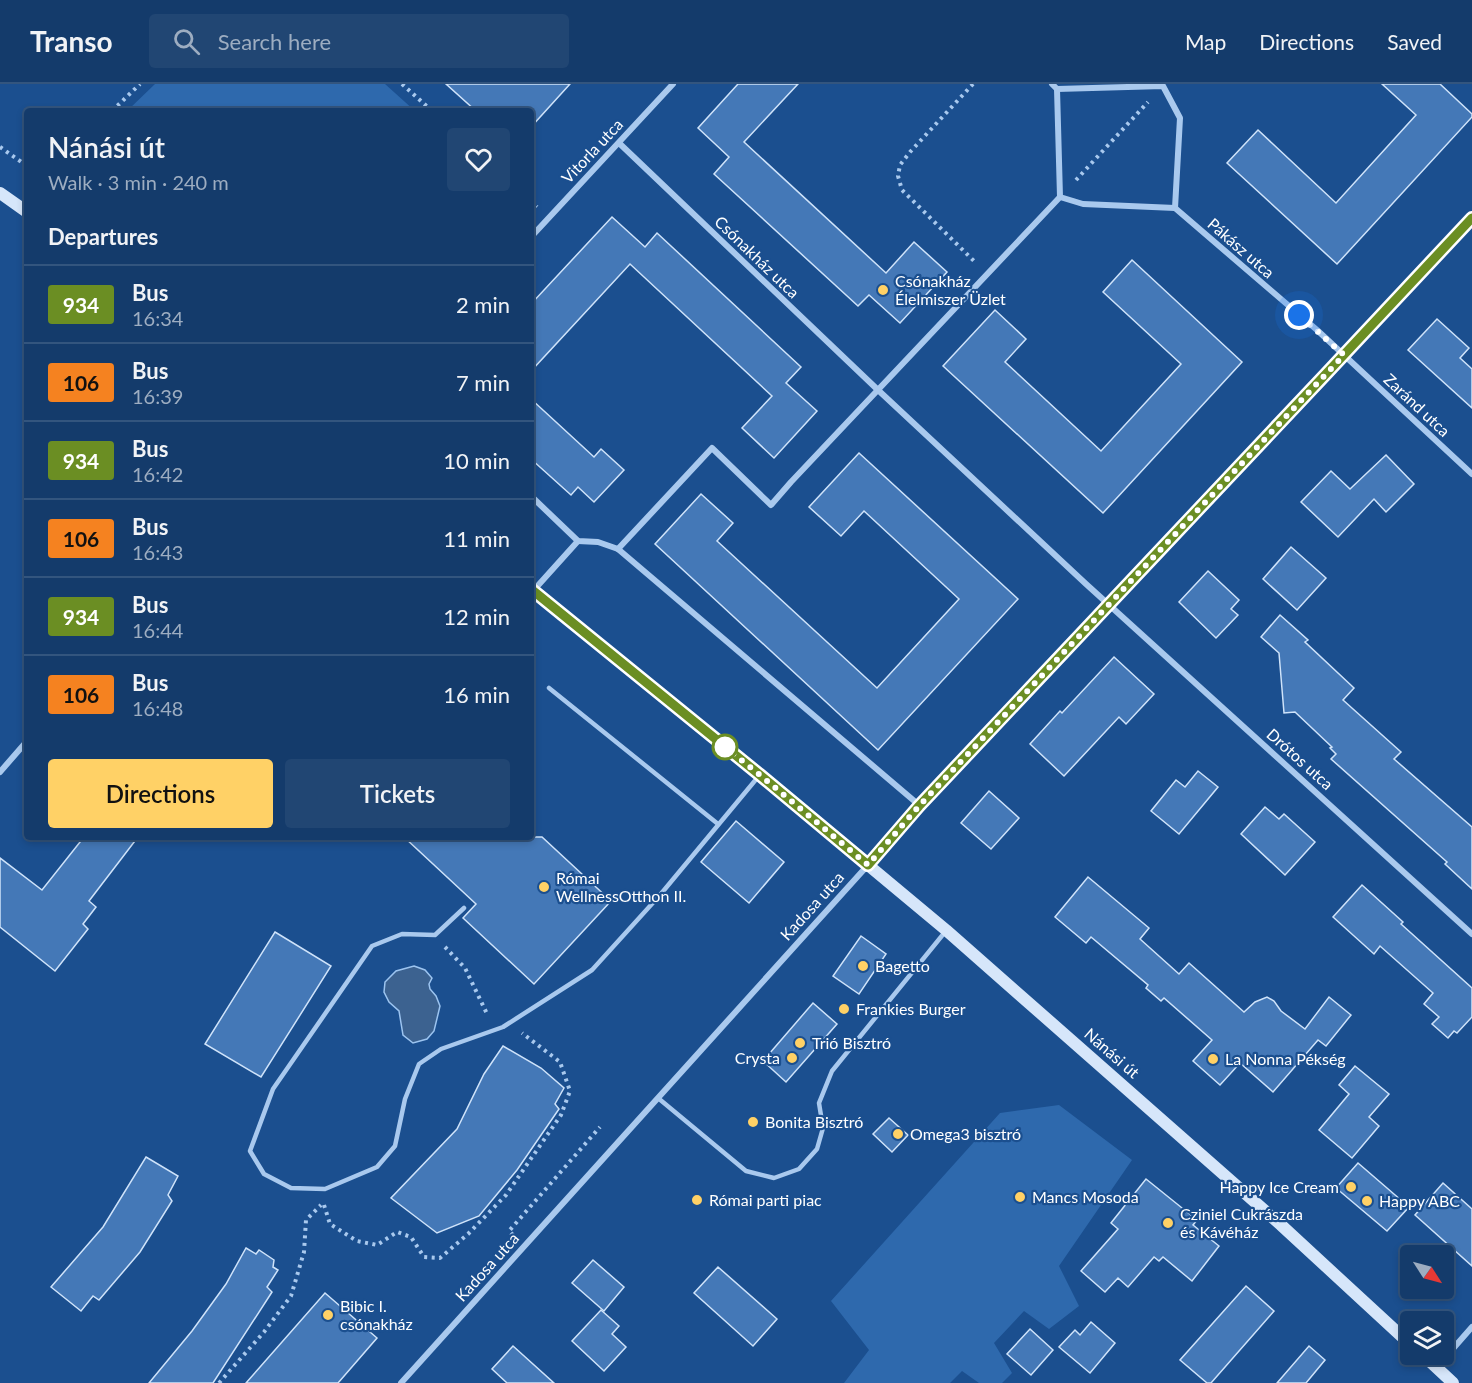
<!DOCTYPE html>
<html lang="en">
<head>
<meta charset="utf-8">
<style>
  body { margin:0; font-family:Lato,sans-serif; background:#214673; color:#f1f3f6; height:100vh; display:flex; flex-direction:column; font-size:22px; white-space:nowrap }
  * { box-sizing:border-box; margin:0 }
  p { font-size:20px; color:#9dadc1 }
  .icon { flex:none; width:33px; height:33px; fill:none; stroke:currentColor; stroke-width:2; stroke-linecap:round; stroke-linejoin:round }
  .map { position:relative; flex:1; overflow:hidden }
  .drawer { position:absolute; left:24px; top:24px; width:510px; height:732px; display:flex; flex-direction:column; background:#143b6b; border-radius:6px; box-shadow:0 3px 9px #0003,0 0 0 2px #33557e }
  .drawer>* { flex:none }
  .badge { padding:0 12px; border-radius:4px; font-size:21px; line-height:39px }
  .needle { width:39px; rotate:126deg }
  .fabs { position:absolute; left:1400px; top:1161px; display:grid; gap:12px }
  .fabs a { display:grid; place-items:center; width:54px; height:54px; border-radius:6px; background:#143b6b; box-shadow:0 3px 9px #0003,0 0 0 2px #33557e; font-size:30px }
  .you { position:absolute; width:30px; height:30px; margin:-15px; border:4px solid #fff; border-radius:50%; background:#1a73e8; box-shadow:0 0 0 9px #1a73e833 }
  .map>.badge { position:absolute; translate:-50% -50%; box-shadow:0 0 0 3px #fff }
  h2 { padding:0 24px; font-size:22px; line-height:54px }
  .round { display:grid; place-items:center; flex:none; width:63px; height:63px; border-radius:6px; background:#214673 }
  .overview { display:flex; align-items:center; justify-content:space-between; height:102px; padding:0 24px }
  h1 { font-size:28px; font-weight:600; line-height:45px }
  .cta { display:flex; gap:12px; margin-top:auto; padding:12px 24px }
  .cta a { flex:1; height:69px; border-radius:6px; background:#ffd166; color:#111; font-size:24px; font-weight:600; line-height:69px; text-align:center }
  .cta a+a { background:#214673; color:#f1f3f6 }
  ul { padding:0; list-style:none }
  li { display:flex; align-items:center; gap:18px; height:78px; padding:0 24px; border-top:2px solid #33557e }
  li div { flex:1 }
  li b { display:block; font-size:22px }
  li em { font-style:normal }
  li .badge { min-width:66px; font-weight:700; text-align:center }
  header { display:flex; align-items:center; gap:36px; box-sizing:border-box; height:84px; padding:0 30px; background:#143b6b; border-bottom:2px solid #33557e }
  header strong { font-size:28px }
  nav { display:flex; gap:33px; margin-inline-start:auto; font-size:21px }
  .search { width:420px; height:54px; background:#214673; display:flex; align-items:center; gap:15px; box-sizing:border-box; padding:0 21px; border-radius:6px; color:#9dadc1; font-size:22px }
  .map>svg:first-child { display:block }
  .green { fill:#2e69ad }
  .water { fill:#3c6290; stroke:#9cc4f0; stroke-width:1.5 }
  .building { fill:#4478b7; stroke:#cfe3fa; stroke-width:1.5 }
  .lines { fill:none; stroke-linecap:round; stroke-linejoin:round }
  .path { stroke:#a9c9ee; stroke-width:4; stroke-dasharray:3 4.5; stroke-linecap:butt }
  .lane { stroke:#a9c9ee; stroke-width:4.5 }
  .street { stroke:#a9c9ee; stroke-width:6 }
  .secondary { stroke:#d6e6fa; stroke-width:12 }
  .line-casing { stroke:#fff; stroke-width:14 }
  .line { stroke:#6b8e23; stroke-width:9 }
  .walk { stroke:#fff; stroke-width:6; stroke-dasharray:0 10.8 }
  .poi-dot { fill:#ffd166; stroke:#1b4f8f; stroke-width:2 }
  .stop-dot { fill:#fff; stroke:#6b8e23; stroke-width:3 }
  .labels { text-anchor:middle; stroke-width:4.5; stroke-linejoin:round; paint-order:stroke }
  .street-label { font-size:16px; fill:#fff; stroke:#1b4f8f }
  .poi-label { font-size:16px; fill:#fff; stroke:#1b4f8f; text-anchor:start }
</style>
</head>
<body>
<header>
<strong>Transo</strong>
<div class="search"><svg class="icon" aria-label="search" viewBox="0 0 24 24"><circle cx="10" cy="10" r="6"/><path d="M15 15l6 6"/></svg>Search here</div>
<nav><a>Map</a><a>Directions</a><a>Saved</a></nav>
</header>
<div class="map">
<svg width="1472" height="1299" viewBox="0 0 1472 1299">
  <rect width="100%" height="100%" fill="#1b4f8f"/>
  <g class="green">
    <polygon points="155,0 385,0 415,27 127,27"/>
    <polygon points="1059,1021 1132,1076 1059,1182 1079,1222 1049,1245 1024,1227 994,1259 1012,1289 1002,1299 979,1299 962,1287 950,1299 844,1299 869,1266 831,1217 1000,1029"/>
  </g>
  <polygon class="water" points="414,882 425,886 432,894 429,900 430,905 436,912 440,922 434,947 427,955 413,959 403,951 399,927 389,918 384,908 385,898 396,887"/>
  <g class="building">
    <polygon points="446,0 570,0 531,43 531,27 476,27"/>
    <polygon points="738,0 798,0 744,58 886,189 914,158 947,188 900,239 869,211 858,222 714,90 729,73 698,44"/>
    <polygon points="1382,0 1440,0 1472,30 1472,33 1337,180 1227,79 1258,46 1336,119 1416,31"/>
    <polygon points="612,133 645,163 657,149 801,283 786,299 817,327 774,374 742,344 772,312 630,180 531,287 531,220"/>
    <polygon points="1132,176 1242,278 1103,429 943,282 995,226 1026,255 1005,278 1101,367 1181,280 1103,208"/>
    <polygon points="1437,235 1469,264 1460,274 1472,285 1472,324 1408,266"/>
    <polygon points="531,315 594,373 601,365 624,386 594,418 578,403 571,411 531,375"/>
    <polygon points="859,369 1018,515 878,666 655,460 701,410 733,439 717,457 877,604 959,515 864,427 841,452 809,423"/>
    <polygon points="1386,371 1414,400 1386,428 1374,415 1338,453 1301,418 1331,387 1350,405"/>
    <polygon points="1291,463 1326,494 1297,526 1263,495"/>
    <polygon points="1208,487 1239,516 1231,525 1238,531 1216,554 1179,518"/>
    <polygon points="1280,531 1308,556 1305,558 1354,604 1343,616 1401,668 1394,675 1472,743 1472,805 1445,780 1447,778 1331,675 1336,670 1330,664 1332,663 1295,628 1284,629 1279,569 1261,553"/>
    <polygon points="1114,573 1154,610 1126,640 1119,633 1064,692 1030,660 1060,627 1062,629"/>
    <polygon points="1198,687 1218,703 1179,750 1151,727 1176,696 1185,703"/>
    <polygon points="989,707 1019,734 991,765 961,739"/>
    <polygon points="1265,723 1279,735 1284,730 1315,758 1285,791 1241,750"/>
    <polygon points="736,737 784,778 749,819 701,778"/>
    <polygon points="84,753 138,753 89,817 96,823 83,840 88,845 55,887 0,843 0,774 42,806"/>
    <polygon points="404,753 542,753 611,817 534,900 463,834 476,820"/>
    <polygon points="1088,793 1149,844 1140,855 1179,890 1189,879 1244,928 1255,918 1267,913 1274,917 1281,927 1305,945 1329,913 1351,931 1326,962 1318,956 1273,1008 1240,979 1220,1001 1193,977 1212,956 1164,914 1161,917 1146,904 1148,901 1091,853 1086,859 1055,833"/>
    <polygon points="1362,801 1403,838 1401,840 1472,904 1472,933 1457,949 1454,947 1448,954 1432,940 1439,933 1424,920 1433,909 1380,862 1374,870 1333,833"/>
    <polygon points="275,848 331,882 261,993 205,960"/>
    <polygon points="861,852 886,870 859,910 833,892"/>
    <polygon points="813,919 837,940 786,998 763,977"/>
    <polygon points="503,962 541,984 564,1004 555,1020 559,1025 517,1086 479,1132 437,1149 391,1114 457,1045 484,990"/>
    <polygon points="1355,982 1389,1010 1369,1033 1379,1042 1352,1074 1319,1046 1349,1010 1339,1001"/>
    <polygon points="889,1034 908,1051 892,1068 873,1050"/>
    <polygon points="146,1073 178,1092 168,1111 172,1117 140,1168 99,1216 93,1212 81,1227 51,1203 103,1143"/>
    <polygon points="1358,1079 1409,1123 1387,1147 1336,1104"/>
    <polygon points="1146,1095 1197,1136 1193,1141 1219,1162 1192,1197 1163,1173 1159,1177 1154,1173 1128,1203 1118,1194 1105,1208 1081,1187 1118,1145 1111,1139"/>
    <polygon points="1443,1099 1472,1125 1472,1182 1415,1131"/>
    <polygon points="246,1164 256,1170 259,1166 274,1176 273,1183 278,1186 267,1203 272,1208 213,1299 149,1299 192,1247 226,1200"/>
    <polygon points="593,1176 624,1203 604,1227 572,1199"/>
    <polygon points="718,1183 777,1235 753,1262 694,1209"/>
    <polygon points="1246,1202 1274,1227 1211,1299 1207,1299 1180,1276"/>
    <polygon points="325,1209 377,1254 338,1299 246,1299"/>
    <polygon points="601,1226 619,1242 612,1250 626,1263 604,1287 572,1257"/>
    <polygon points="1091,1238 1115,1259 1090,1289 1059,1263 1075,1246 1080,1251"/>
    <polygon points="1030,1245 1053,1266 1031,1291 1007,1270"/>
    <polygon points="513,1262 554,1299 507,1299 492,1285"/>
    <polygon points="1309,1262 1325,1276 1306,1299 1277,1299"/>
  </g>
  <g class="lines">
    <g class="path">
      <polyline points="402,0 432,27"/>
      <polyline points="973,0 910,68 900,81 898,92 902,106 976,179"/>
      <polyline points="112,27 140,0"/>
      <polyline points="0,63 27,82"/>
      <polyline points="1076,96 1148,18"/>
      <polyline points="531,117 537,123"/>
      <polyline points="445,863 465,884 488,932"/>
      <polyline points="324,1121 330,1140 357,1157 377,1161 397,1148 411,1153 424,1173 440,1174 468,1150 506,1111 561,1031 570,1007 560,978 522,949"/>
      <polyline points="513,1151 509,1147 600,1043"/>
      <polyline points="219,1299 264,1248 291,1212 304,1168 306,1136 321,1121"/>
    </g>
    <g class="lane">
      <polyline points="549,604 718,740"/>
      <polyline points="464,824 435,851 402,850 372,862 273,1005 250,1067 264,1090 291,1104 325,1105 377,1083 395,1062 405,1015 419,980 441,965 503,943 592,886 660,811 758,693"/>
      <polyline points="658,1014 746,1087 774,1094 799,1085 817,1065 823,1044 819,1019 832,987 945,848"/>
    </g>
    <g class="street">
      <polyline points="1052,0 1057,5 1060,113 1083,120 1175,124 1317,246 1472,390"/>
      <polyline points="1057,5 1163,2 1180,34 1175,124"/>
      <polyline points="619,59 878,306 1086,500 1472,850"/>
      <polyline points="531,153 673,0"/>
      <polyline points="531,412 578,457 598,458 618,465 919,721"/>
      <polyline points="618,465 712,364 771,421 791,398 1060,113"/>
      <polyline points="533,507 578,457"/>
      <polyline points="0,688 27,657"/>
      <polyline points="1436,1284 1472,1243"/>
      <polyline points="401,1299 868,781 919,721 1324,292 1472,134"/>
    </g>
    <g class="secondary">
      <polyline points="0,109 27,128"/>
      <polyline points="531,505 760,691 946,846 1281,1141 1410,1260"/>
      <polyline points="1422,1270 1453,1299"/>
    </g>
  </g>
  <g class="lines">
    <g class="line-casing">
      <polyline id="line" points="531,505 760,691 868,781 919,722 1324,292 1472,134"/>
    </g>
    <use href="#line" class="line"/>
    <polyline class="walk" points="725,663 760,691 868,781 919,722 1344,271 1299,231"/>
  </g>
  <g class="poi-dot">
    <circle cx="883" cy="206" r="6"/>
    <circle cx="544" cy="803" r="6"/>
    <circle cx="863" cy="882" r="6"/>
    <circle cx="844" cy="925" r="6"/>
    <circle cx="800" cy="959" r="6"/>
    <circle cx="792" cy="974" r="6"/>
    <circle cx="1213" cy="975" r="6"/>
    <circle cx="753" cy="1038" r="6"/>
    <circle cx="898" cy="1050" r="6"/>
    <circle cx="1351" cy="1103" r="6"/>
    <circle cx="1020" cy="1113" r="6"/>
    <circle cx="697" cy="1116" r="6"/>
    <circle cx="1367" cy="1117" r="6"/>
    <circle cx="1168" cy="1139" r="6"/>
    <circle cx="328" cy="1231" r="6"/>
  </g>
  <circle class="stop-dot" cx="725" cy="663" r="12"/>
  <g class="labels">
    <g class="street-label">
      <text transform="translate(592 67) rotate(-47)" y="6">Vitorla utca</text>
      <text transform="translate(1241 164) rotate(41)" y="6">Pákász utca</text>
      <text transform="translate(757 173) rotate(44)" y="6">Csónakház utca</text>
      <text transform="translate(1417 321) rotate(43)" y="6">Zaránd utca</text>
      <text transform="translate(1300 675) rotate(42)" y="6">Drótos utca</text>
      <text transform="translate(812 822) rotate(-48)" y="6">Kadosa utca</text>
      <text transform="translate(1112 969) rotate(41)" y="6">Nánási út</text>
      <text transform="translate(487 1183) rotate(-48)" y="6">Kadosa utca</text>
    </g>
    <g class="poi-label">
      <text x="895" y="203">Csónakház<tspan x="895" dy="18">Élelmiszer Üzlet</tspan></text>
      <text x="556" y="800">Római<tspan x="556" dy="18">WellnessOtthon II.</tspan></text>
      <text x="875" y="888">Bagetto</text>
      <text x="856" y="931">Frankies Burger</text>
      <text x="812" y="965">Trió Bisztró</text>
      <text x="780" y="980" text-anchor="end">Crysta</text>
      <text x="1225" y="981">La Nonna Pékség</text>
      <text x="765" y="1044">Bonita Bisztró</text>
      <text x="910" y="1056">Omega3 bisztró</text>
      <text x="1339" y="1109" text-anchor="end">Happy Ice Cream</text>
      <text x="1032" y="1119">Mancs Mosoda</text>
      <text x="709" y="1122">Római parti piac</text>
      <text x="1379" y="1123">Happy ABC</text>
      <text x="1180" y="1136">Cziniel Cukrászda<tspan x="1180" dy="18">és Kávéház</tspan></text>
      <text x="340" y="1228">Bibic I.<tspan x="340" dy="18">csónakház</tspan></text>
    </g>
  </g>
</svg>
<div class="fabs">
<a><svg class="needle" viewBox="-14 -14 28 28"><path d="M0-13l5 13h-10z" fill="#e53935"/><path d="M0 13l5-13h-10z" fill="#9dadc1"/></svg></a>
<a><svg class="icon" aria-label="layers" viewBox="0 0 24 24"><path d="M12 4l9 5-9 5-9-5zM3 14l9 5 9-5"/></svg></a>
</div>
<div class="you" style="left:1299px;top:231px"></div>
<section class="drawer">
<div class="overview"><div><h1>Nánási út</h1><p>Walk · 3 min · 240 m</p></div><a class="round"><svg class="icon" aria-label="heart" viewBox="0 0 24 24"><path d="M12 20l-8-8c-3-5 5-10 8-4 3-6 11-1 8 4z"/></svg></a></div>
<h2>Departures</h2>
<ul>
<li><span class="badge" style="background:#6b8e23;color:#fff">934</span><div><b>Bus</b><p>16:34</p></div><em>2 min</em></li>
<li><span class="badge" style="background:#f58220;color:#111">106</span><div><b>Bus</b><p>16:39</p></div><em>7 min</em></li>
<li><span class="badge" style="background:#6b8e23;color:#fff">934</span><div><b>Bus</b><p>16:42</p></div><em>10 min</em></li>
<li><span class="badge" style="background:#f58220;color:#111">106</span><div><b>Bus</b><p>16:43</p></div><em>11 min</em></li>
<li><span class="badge" style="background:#6b8e23;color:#fff">934</span><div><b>Bus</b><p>16:44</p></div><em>12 min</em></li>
<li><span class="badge" style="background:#f58220;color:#111">106</span><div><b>Bus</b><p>16:48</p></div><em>16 min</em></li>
</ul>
<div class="cta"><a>Directions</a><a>Tickets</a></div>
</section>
</div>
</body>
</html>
